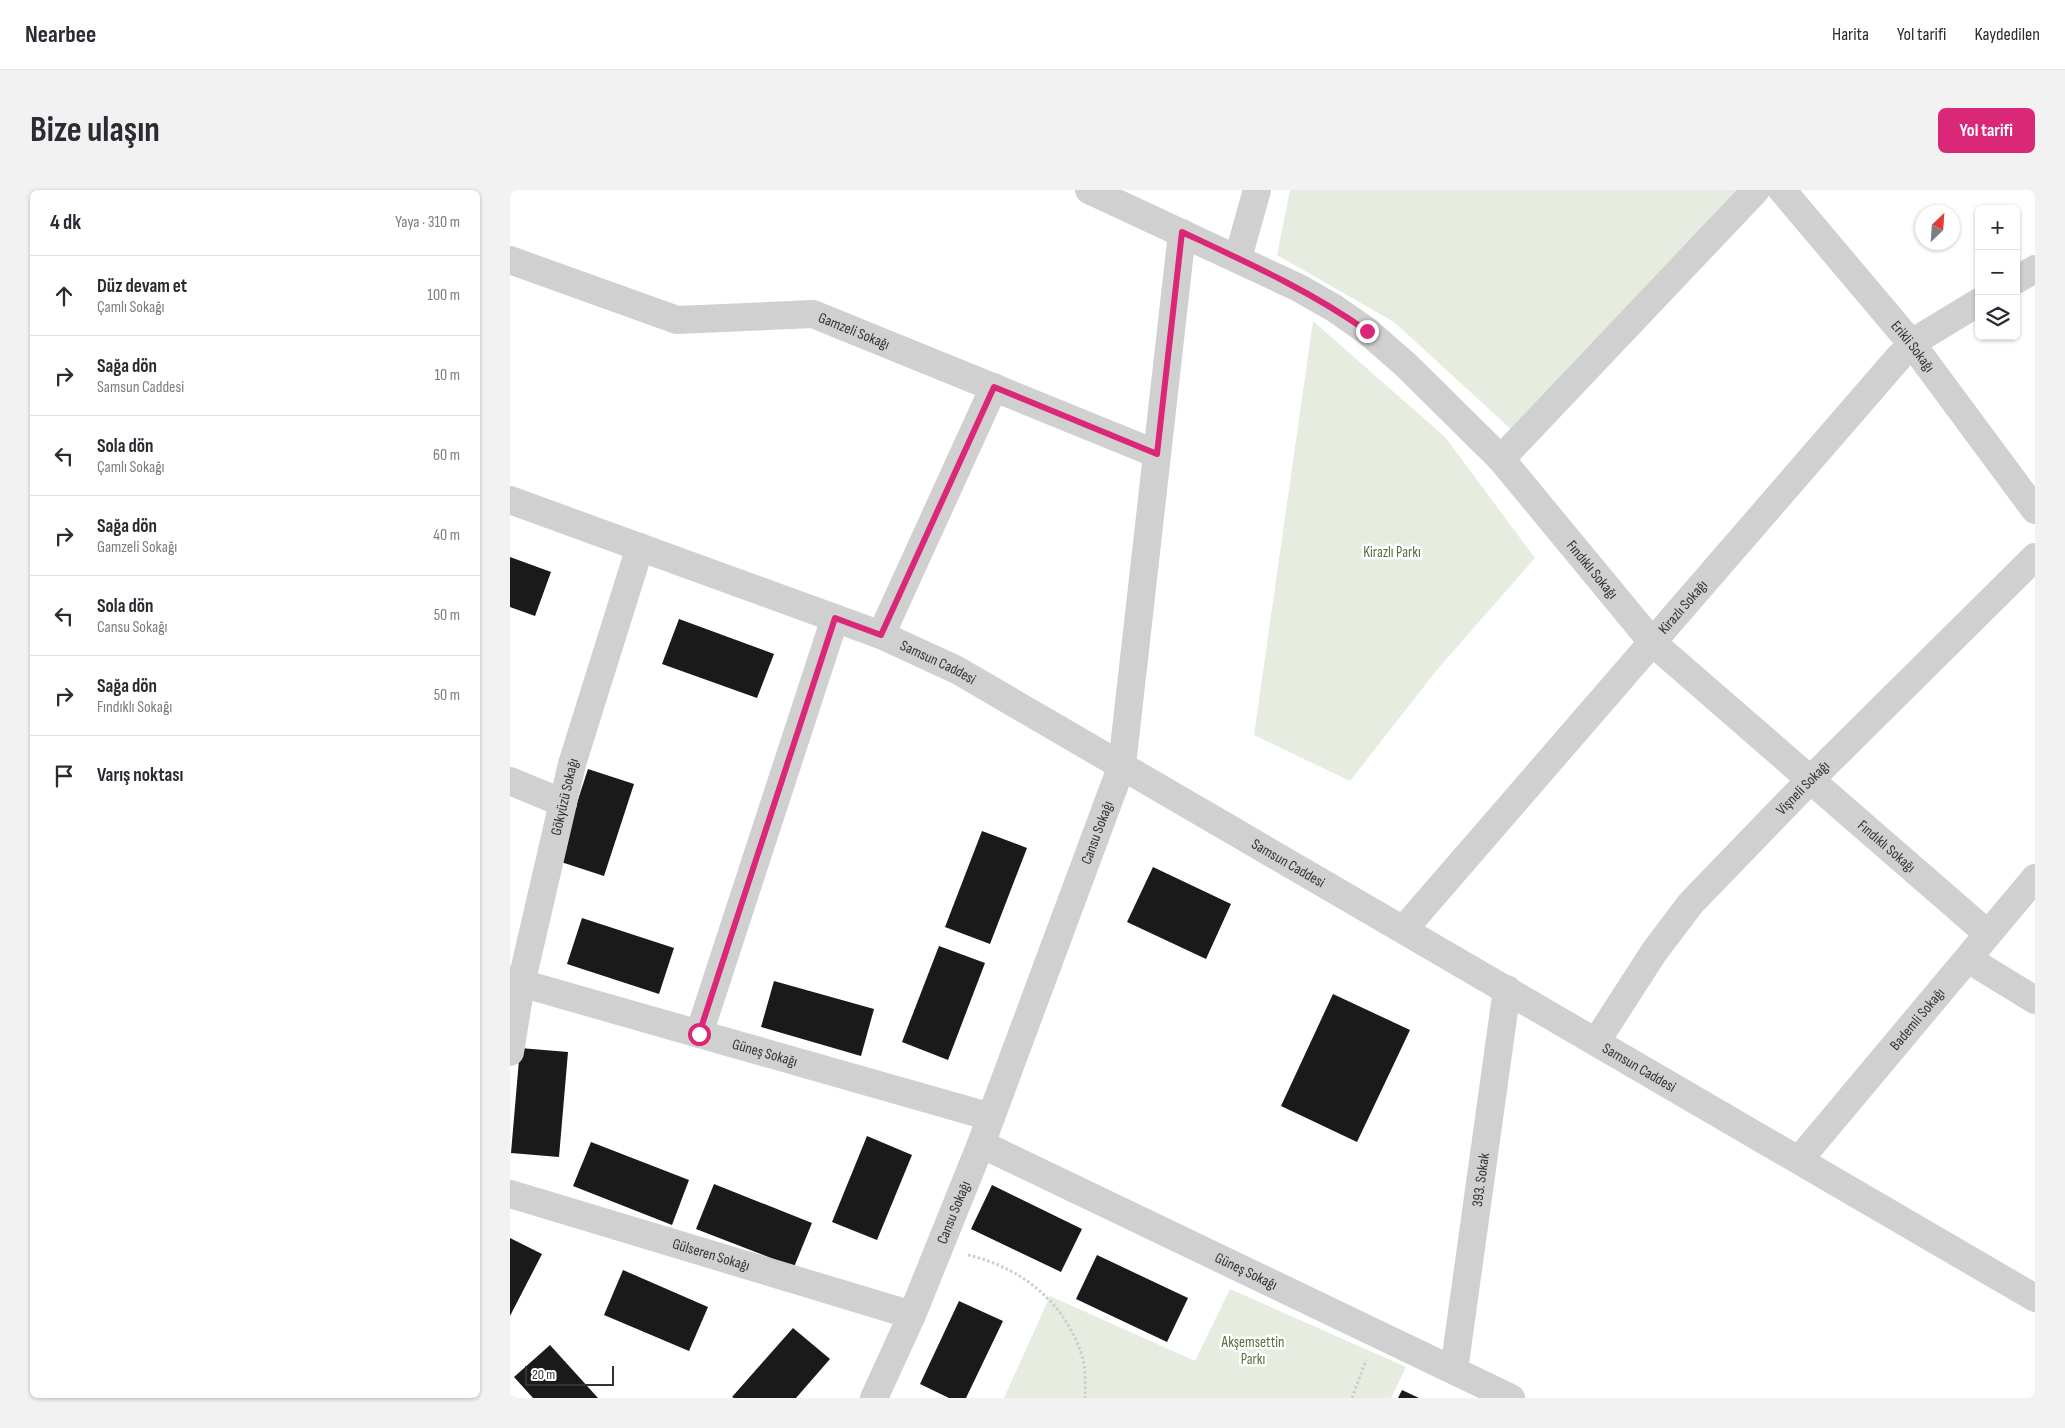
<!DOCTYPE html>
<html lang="tr">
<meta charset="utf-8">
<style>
:root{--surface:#fff;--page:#f2f2f3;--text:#2b2b33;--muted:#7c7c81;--line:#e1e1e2;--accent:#db2777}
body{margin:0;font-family:"Sofia Sans Condensed",sans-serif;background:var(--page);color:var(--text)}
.controls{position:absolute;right:15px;top:15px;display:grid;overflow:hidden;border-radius:8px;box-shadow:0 1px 4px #0004}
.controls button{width:45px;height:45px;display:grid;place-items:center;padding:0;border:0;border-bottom:1px solid var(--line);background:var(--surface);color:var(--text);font:25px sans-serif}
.compass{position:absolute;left:1405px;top:15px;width:45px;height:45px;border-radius:50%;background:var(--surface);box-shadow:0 1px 4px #0004;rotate:25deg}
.scale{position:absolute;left:15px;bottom:12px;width:89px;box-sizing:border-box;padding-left:5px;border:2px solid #333;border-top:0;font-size:14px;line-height:18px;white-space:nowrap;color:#333;-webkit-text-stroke:4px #fff;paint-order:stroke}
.stop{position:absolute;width:15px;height:15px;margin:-11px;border:4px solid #db2777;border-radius:50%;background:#fff}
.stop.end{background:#db2777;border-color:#fff;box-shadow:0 1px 5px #0008}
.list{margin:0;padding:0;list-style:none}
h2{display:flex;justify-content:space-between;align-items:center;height:65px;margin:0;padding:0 20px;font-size:21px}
h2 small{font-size:16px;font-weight:400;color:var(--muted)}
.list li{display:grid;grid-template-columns:32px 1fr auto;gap:15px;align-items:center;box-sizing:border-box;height:80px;padding:0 20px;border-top:1px solid var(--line)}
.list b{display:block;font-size:19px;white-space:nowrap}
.list p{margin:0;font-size:16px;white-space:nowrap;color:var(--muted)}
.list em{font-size:16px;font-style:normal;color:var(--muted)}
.icon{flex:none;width:28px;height:28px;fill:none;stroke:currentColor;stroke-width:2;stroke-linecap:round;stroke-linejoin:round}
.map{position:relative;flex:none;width:1525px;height:1208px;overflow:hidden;border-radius:8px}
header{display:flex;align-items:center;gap:30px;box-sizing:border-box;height:70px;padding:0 25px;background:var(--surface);border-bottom:1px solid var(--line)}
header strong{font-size:24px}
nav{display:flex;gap:28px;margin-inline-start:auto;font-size:18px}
.intro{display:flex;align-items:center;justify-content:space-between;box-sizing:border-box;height:120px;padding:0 30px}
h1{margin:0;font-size:35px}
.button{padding:12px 22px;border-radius:8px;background:var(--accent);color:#fff;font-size:18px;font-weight:700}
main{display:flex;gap:30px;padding:0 30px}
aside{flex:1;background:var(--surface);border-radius:8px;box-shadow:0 1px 4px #0004}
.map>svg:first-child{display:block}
.green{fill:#e6ecdf}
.building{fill:#1a1a1a}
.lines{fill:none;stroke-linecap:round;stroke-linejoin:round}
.path{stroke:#cdcdcd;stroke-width:3;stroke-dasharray:2.5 2.5;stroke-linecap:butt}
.minor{stroke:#d0d0d0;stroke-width:28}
.route{stroke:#db2777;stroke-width:6}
.labels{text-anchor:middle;stroke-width:5;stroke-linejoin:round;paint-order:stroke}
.street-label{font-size:15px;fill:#333;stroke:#fff}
.park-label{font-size:15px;fill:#56703f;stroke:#fff}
</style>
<header>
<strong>Nearbee</strong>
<nav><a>Harita</a><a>Yol tarifi</a><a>Kaydedilen</a></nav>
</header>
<div class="intro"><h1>Bize ulaşın</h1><a class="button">Yol tarifi</a></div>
<main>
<aside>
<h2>4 dk<small>Yaya · 310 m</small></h2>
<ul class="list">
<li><svg class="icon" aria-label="ahead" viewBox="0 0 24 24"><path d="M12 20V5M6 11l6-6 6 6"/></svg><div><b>Düz devam et</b><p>Çamlı Sokağı</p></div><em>100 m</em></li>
<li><svg class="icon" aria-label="right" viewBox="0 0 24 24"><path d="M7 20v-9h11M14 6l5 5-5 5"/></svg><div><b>Sağa dön</b><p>Samsun Caddesi</p></div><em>10 m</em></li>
<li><svg class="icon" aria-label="left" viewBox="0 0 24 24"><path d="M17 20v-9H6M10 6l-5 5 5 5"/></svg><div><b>Sola dön</b><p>Çamlı Sokağı</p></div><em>60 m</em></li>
<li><svg class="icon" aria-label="right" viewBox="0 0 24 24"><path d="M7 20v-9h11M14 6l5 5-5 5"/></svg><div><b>Sağa dön</b><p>Gamzeli Sokağı</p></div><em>40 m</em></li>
<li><svg class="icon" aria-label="left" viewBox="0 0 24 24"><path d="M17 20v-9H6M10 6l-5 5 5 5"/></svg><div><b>Sola dön</b><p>Cansu Sokağı</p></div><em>50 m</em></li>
<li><svg class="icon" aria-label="right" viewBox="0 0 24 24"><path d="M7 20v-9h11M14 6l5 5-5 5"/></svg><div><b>Sağa dön</b><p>Fındıklı Sokağı</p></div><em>50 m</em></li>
<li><svg class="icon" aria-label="arrive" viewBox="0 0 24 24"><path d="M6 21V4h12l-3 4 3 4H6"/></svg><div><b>Varış noktası</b></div></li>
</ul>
</aside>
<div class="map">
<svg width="1525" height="1208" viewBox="0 0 1525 1208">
<rect width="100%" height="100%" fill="#fff"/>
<g class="green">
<polygon points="780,0 1231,0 1004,242 884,132 767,65"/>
<polygon points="803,131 935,247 1025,368 926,481 840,591 744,545"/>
<polygon points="720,1099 896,1177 881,1208 494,1208 540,1106 685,1171"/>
</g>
<g class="building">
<polygon points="0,367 41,382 25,426 0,417"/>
<polygon points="169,429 264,464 247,508 152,474"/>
<polygon points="78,579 124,594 94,686 48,671"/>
<polygon points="472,641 517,658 480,754 435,737"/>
<polygon points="643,677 721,714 696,769 617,732"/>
<polygon points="72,728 164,758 149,804 57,774"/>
<polygon points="429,756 475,773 438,870 392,852"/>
<polygon points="264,791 364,819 351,866 251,837"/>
<polygon points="823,804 900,840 847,952 771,916"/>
<polygon points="10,858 58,862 49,967 1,963"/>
<polygon points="357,946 402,965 367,1050 322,1032"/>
<polygon points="81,952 179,990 162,1035 63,996"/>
<polygon points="204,994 302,1033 284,1077 186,1039"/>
<polygon points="482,995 572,1039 551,1082 461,1039"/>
<polygon points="0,1048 32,1064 0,1126"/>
<polygon points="587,1065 678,1108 657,1152 566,1109"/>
<polygon points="113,1080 198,1117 179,1161 94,1125"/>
<polygon points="449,1111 493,1131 456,1208 439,1208 410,1194"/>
<polygon points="283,1138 320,1169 286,1208 224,1208 222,1207"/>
<polygon points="40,1155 88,1208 23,1208 4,1187"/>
<polygon points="892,1200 909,1208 888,1208"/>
</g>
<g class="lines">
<g class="path">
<path d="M458 1065C513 1078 557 1114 573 1169 576 1181 575 1196 575 1208"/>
<polyline points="842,1208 856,1170"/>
</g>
<g class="minor">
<path id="s1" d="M579 0 789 98 824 118 857 141 897 176 991 269 1143 453 1478 744"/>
<path id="s2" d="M1272 0 1402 154 1525 320"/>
<polyline points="728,68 747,0"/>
<path id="s3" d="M0 70 167 130 303 124 647 264"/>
<polyline points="1506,90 1525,79"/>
<polyline points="991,269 1246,0"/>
<path id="s4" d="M0 310 371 445 447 480 1525 1108"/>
<polyline points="371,445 484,197"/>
<polyline points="0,591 53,613"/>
<path id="s5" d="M894 739 1390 166 1413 146 1469 112"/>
<polyline points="1458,769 1525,810"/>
<path id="s6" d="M0 790 481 927"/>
<polyline points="189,844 325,428"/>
<path id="s7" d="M1086 852 1144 762 1181 713 1300 590 1525 367"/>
<path id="s8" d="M0 862 11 794 62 574 130 357"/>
<path id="s9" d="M471 954 1001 1208"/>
<path id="s10" d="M1289 970 1525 688"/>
<path id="s11" d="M0 1004 402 1125"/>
<path id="s12" d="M944 1180 997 799"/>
<path id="s13" d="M364 1208 402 1125 471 954 612 575 672 43"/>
</g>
</g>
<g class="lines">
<path class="route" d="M189 844 325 428 371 445 484 197 647 264 672 42C736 72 799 100 857 141"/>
</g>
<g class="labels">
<g class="street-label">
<text dy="5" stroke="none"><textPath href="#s3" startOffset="358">Gamzeli Sokağı</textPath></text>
<text dy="5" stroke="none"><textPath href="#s2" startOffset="204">Erikli Sokağı</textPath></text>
<text dy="5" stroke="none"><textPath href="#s1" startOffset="641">Fındıklı Sokağı</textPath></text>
<text dy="5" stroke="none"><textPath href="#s5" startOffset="426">Kirazlı Sokağı</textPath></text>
<text dy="5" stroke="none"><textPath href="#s4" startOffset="458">Samsun Caddesi</textPath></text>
<text dy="5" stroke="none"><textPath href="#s7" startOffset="329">Vişneli Sokağı</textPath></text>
<text dy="5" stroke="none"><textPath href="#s8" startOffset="261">Gökyüzü Sokağı</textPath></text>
<text dy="5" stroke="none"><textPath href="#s13" startOffset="608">Cansu Sokağı</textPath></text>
<text dy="5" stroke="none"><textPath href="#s1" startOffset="1046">Fındıklı Sokağı</textPath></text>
<text dy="5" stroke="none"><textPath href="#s4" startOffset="862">Samsun Caddesi</textPath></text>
<text dy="5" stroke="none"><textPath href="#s10" startOffset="184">Bademli Sokağı</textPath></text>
<text dy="5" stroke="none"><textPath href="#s6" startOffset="265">Güneş Sokağı</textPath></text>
<text dy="5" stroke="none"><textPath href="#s4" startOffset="1268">Samsun Caddesi</textPath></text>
<text dy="5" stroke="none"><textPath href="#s12" startOffset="192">393. Sokak</textPath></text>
<text dy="5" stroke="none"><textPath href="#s13" startOffset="202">Cansu Sokağı</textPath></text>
<text dy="5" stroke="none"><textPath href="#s11" startOffset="210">Gülseren Sokağı</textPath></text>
<text dy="5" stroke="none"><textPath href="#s9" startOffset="294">Güneş Sokağı</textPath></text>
</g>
<g class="park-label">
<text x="882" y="367">Kirazlı Parkı</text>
<text x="743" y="1157">Akşemsettin<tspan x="743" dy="17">Parkı</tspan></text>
</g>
</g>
</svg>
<div class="controls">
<button>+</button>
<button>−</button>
<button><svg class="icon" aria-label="layers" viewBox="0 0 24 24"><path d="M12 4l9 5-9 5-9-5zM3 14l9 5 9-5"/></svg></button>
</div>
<svg class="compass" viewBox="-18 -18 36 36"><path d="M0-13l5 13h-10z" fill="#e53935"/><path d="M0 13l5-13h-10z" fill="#7c7c81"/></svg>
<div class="scale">20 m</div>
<div class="stop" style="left:189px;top:844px"></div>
<div class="stop end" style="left:857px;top:141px"></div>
</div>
</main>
